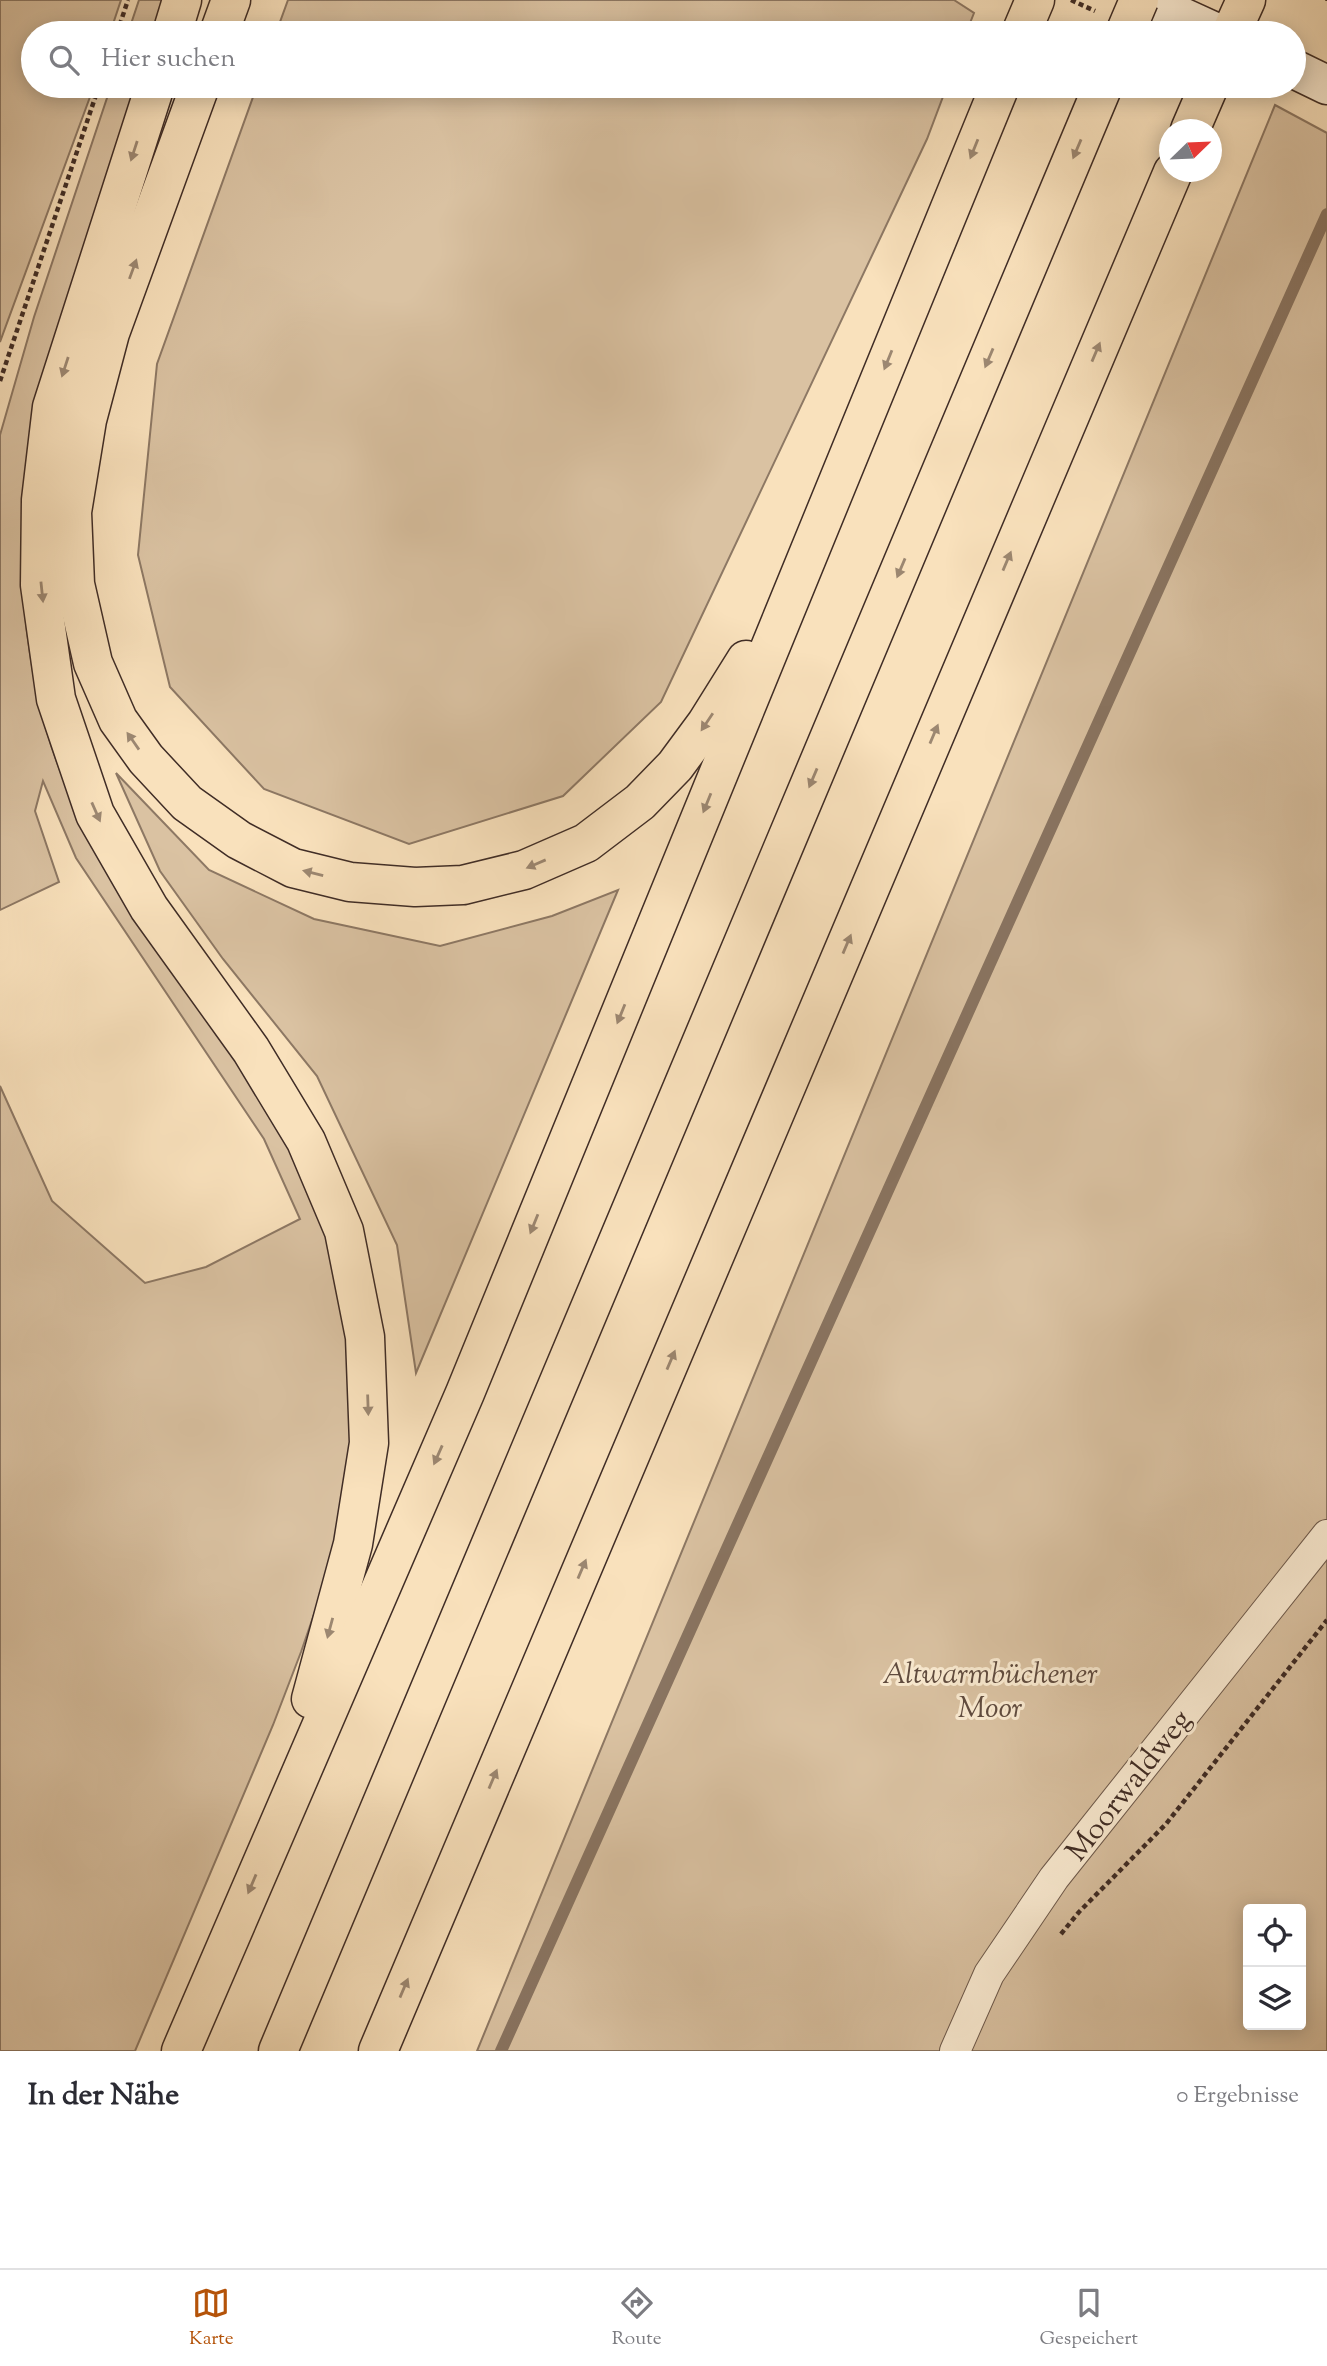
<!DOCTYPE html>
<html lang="de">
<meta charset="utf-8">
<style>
:root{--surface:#fff;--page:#f2f2f3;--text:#2b2b33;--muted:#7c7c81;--line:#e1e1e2;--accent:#b45309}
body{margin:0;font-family:"Sorts Mill Goudy",serif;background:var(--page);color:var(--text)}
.controls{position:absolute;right:21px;bottom:21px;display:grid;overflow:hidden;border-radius:7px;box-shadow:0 4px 18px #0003}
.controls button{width:63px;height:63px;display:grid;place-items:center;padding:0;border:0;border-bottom:2px solid var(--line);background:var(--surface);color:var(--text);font:35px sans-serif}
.compass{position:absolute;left:1159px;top:119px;width:63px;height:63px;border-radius:50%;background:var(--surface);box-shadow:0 4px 18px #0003;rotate:67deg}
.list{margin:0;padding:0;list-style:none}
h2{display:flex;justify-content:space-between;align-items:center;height:91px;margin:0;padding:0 28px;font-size:30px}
h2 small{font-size:23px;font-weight:400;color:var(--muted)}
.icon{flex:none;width:38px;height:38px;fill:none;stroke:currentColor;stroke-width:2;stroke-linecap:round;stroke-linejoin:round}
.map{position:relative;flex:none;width:1327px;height:2051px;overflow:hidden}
.search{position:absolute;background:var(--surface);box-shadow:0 4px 18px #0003;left:21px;right:21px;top:21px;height:77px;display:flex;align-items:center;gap:18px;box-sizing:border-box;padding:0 24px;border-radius:38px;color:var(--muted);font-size:26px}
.sheet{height:217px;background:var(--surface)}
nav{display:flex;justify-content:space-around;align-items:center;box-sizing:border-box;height:98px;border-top:2px solid var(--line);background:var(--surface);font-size:19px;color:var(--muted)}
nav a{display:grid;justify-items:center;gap:4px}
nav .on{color:var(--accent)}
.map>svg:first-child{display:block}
.green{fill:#dac2a2;stroke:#8d7864;stroke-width:2;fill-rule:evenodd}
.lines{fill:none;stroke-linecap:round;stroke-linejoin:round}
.stream{stroke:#897461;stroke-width:12}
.street-casing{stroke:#6e5a4c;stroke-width:32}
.secondary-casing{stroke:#402d26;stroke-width:41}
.highway-casing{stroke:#402d26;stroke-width:41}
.path{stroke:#402d26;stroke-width:4.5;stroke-dasharray:5 3.5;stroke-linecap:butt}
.street{stroke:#fbecd3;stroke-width:30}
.secondary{stroke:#fbecd3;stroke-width:38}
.highway{stroke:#f9e1bc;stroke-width:38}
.tram{stroke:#402d26;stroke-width:2}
.highway-bridge-casing{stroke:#402d26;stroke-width:41;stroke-linecap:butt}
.highway-bridge{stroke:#f9e1bc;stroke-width:38}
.oneway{fill:#9c8771}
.labels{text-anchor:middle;stroke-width:6;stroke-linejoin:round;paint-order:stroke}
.park-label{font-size:30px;font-style:italic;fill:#5f4b3f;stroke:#fbecd3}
.street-label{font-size:30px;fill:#402d26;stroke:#fbecd3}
</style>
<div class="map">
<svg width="1327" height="2051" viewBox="0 0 1327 2051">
<rect width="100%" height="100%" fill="#f9e1bc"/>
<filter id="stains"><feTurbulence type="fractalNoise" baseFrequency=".00286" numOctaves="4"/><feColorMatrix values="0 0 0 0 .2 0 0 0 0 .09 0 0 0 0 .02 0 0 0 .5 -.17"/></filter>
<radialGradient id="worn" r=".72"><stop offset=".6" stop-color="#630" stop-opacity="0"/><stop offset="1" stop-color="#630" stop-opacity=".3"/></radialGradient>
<g class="green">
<polygon points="0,0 121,0 110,33 33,33 33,86 94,86 0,342"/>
<polygon points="139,0 168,0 158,33 128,33"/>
<polygon points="288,0 954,0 974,13 966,33 276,33"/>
<path d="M111 86H141L24 605C30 666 40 723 64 780L292 1144 339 1262 359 1418 331 1565 301 1652 273 1725 135 2051H0V1086L52 1201 145 1283 206 1267 300 1219 264 1139 76 858 43 781 35 811 59 882 0 910V435L34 317Z"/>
<polygon points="257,86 947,86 927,139 661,702 563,796 409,844 264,789 170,687 138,555 157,364"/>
<path d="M1275 105 1327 133V2051H477ZM1248 1909H1301V2025H1248Z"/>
<polygon points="116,773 209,870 314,919 440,946 552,916 618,890 416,1373 397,1245 317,1076 223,959 160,871"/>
</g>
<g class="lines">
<polyline class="stream" points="501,2051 1327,214"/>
<g class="street-casing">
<polyline id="street" points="955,2051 989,1974 1054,1878 1327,1535"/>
</g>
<g class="secondary-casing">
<g id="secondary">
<polyline points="1145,0 1217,33"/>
<polyline points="1294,69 1327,85"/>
</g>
</g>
<g class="highway-casing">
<g id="highway">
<polyline points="172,33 182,0"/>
<polyline points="219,33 231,0"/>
<polyline points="1021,33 1035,0"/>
<polyline points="1231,33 1246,0"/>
<polyline points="155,86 52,407 41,500 40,585 56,699 95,814 149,908 251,1050 306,1141 344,1231 365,1337 369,1443 353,1544 311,1699"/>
<polyline points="200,86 110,333 87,420 72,512 75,584 93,663 118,720 146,759 187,803 239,840 293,868 350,882 415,887 463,885 524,870 586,843 640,802 675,766 706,724 746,660"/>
<polyline points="1190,130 1209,86"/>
<polyline points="181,2051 465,1393 1000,86"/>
<polyline points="278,2051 1103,86"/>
<polyline points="378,2051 1173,172"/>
</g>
</g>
<g class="path">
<polyline points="1071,0 1095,11"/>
<polyline points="117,33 128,0"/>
<polyline points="0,381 99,86"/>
<polyline points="1061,1934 1079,1912 1166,1824 1327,1620"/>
</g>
<use href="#street" class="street"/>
<use href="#secondary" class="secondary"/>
<use href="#highway" class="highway"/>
<polyline class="tram" points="1326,0 1327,0"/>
<g class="highway-bridge-casing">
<polyline id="highway-bridge" points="1125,33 1139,0"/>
</g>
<use href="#highway-bridge" class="highway-bridge"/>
</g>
<defs><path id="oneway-solid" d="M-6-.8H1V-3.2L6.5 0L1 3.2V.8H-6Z" transform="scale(1.75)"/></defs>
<g class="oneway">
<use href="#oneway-solid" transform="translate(974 149) rotate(112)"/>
<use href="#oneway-solid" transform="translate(1077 149) rotate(113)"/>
<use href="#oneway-solid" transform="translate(134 151) rotate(108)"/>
<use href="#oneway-solid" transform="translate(133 269) rotate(-70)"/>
<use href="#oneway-solid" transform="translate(1096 352) rotate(-67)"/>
<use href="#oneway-solid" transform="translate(989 358) rotate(113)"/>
<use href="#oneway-solid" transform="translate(888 360) rotate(112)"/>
<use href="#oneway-solid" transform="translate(65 367) rotate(108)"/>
<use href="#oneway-solid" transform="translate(1007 561) rotate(-67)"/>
<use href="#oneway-solid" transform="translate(901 568) rotate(113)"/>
<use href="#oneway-solid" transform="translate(42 592) rotate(84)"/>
<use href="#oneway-solid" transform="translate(707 722) rotate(124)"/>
<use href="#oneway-solid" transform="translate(934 734) rotate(-67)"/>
<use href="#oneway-solid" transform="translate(133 741) rotate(-125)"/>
<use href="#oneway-solid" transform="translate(813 778) rotate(113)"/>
<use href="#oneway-solid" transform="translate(707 803) rotate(112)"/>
<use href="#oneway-solid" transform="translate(96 812) rotate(66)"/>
<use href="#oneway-solid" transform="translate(536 864) rotate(157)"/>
<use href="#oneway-solid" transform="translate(313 873) rotate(-166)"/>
<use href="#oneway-solid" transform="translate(847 944) rotate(-67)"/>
<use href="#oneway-solid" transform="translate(621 1014) rotate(112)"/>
<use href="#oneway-solid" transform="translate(534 1224) rotate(112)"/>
<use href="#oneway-solid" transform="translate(671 1360) rotate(-67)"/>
<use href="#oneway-solid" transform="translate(368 1405) rotate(88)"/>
<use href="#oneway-solid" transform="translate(438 1455) rotate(114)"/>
<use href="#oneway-solid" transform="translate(582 1569) rotate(-67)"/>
<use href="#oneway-solid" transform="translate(330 1628) rotate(105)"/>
<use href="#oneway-solid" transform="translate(493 1779) rotate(-67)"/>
<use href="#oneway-solid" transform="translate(252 1884) rotate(113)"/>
<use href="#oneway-solid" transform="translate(404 1988) rotate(-67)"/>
</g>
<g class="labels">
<g class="park-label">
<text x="990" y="1683">Altwarmbüchener<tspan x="990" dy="34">Moor</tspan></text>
</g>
<g class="street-label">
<text transform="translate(1128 1785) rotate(-52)" y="10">Moorwaldweg</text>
</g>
</g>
<rect width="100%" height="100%" filter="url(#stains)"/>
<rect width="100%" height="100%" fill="url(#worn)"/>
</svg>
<div class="controls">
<button><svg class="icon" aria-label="locate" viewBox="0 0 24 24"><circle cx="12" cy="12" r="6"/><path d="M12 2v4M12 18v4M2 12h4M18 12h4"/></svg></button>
<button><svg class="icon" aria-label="layers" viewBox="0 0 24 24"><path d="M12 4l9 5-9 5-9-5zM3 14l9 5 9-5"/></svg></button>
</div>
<svg class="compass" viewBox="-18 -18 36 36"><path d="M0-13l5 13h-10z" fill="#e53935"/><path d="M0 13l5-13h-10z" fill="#7c7c81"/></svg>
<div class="search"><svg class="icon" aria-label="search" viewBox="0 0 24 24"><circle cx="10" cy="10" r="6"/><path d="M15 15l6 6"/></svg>Hier suchen</div>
</div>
<section class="sheet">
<h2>In der Nähe<small>0 Ergebnisse</small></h2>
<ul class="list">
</ul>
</section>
<nav>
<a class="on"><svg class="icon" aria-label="map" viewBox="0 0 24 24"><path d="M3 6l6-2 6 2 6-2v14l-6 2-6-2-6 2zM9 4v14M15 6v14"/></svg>Karte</a>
<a><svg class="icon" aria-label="directions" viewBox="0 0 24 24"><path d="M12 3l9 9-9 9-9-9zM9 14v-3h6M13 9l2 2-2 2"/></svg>Route</a>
<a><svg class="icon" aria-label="saved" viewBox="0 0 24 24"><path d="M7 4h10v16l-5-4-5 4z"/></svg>Gespeichert</a>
</nav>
